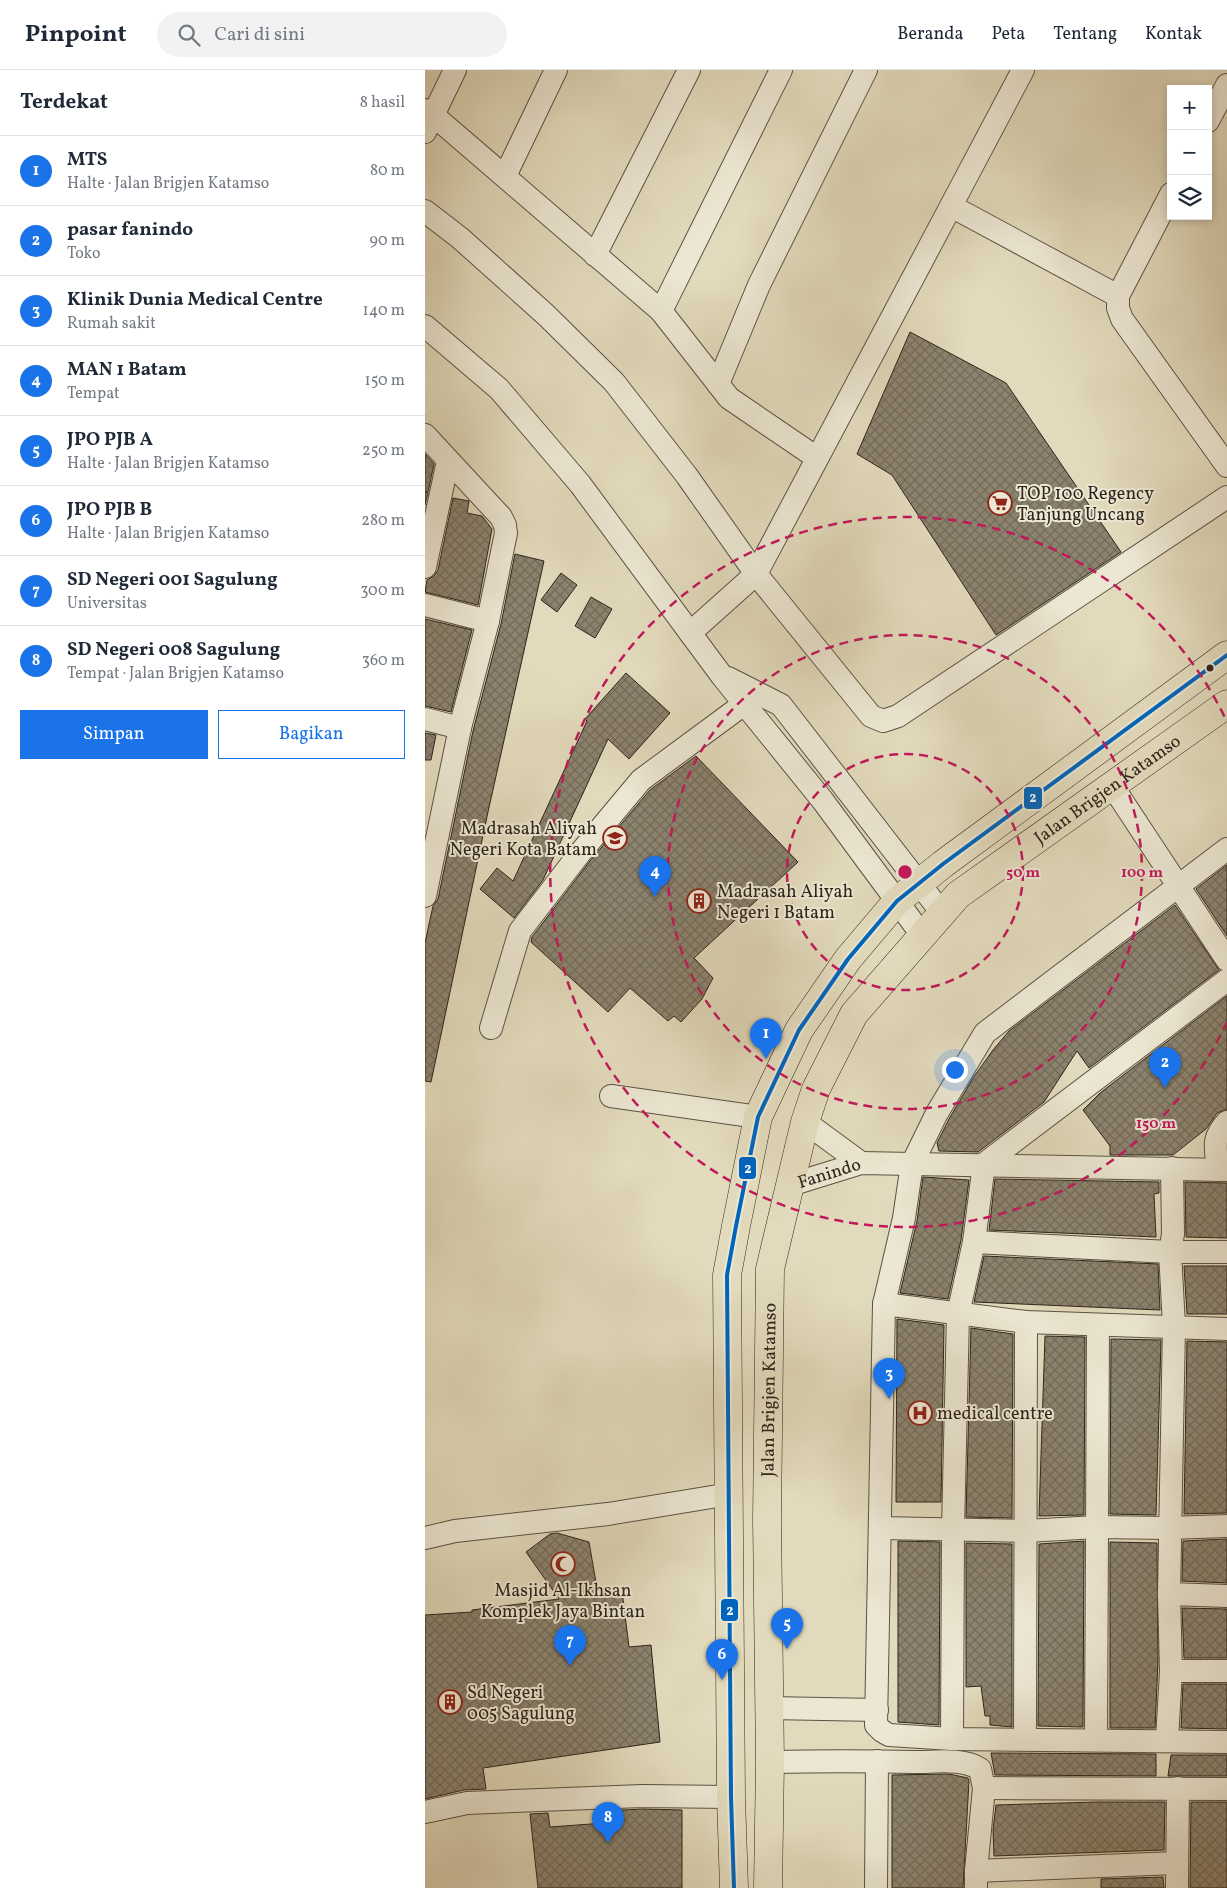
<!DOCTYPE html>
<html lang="id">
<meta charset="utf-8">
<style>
:root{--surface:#fff;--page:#f2f2f3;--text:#1f2937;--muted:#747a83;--line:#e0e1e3;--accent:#1a73e8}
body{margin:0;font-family:Vollkorn,serif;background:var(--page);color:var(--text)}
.controls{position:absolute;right:15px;top:15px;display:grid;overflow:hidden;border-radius:0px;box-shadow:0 2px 8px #0003}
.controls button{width:45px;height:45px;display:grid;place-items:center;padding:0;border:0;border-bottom:1px solid var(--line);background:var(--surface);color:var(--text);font:25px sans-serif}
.you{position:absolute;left:529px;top:999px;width:18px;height:18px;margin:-12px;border:4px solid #fff;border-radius:50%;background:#1a73e8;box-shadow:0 0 0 8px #1a73e833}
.badge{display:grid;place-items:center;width:32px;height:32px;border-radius:50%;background:var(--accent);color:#fff;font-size:16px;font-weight:700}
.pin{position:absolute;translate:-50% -41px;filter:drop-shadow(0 1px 2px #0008)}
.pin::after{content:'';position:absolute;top:26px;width:18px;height:15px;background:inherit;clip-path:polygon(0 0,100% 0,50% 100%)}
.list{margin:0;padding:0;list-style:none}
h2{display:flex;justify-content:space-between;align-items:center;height:65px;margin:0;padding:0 20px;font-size:21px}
h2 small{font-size:16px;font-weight:400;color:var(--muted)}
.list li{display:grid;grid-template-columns:32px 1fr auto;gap:15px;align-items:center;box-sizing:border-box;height:70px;padding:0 20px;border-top:1px solid var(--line)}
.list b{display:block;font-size:19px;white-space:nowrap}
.list p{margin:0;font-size:16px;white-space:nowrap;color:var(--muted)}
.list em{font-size:16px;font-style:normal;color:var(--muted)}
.actions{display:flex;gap:10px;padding:15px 20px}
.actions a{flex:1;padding:11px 0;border:1px solid var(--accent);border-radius:0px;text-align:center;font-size:18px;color:var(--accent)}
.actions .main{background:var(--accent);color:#fff}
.icon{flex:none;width:28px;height:28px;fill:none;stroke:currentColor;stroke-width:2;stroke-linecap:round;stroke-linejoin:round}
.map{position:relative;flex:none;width:802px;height:1818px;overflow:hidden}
header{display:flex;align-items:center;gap:30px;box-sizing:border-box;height:70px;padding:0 25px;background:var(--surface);border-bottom:1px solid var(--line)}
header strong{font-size:24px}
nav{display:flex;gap:28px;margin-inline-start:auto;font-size:18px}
.search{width:350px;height:45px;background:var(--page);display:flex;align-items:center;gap:12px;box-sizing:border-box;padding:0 18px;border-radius:28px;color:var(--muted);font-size:19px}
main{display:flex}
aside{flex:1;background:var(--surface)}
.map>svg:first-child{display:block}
.building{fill:url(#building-cross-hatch);stroke:#2e241c}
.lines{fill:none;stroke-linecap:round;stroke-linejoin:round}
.minor-casing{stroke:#5b5244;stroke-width:24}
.highway-casing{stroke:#2e241c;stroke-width:29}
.minor{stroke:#ece7d3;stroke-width:22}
.highway{stroke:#e2dabc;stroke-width:28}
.bus-1-casing{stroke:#ece7d3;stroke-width:8}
.bus-1{stroke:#0065bd;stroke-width:4}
.ring{fill:none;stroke:#c2185b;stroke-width:2.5;stroke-dasharray:9 6}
.bus-dot{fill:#2e241c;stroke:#ece7d3;stroke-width:2}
.labels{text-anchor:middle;stroke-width:4;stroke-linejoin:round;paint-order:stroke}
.poi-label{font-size:18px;fill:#2e241c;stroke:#ece7d3;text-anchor:start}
.street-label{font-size:18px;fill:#2e241c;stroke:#ece7d3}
.centre{fill:#c2185b;stroke:#ece7d3;stroke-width:2.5}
.ring-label{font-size:15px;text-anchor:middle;font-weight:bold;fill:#c2185b;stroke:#ece7d3;stroke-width:4;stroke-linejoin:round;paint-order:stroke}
.line-badge{stroke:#ece7d3;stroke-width:2}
.badge-label{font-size:14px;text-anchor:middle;font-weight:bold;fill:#fff}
</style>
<header>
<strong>Pinpoint</strong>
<div class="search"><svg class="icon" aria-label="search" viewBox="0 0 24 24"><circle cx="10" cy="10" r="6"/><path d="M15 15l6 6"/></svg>Cari di sini</div>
<nav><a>Beranda</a><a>Peta</a><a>Tentang</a><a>Kontak</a></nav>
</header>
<main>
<aside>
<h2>Terdekat<small>8 hasil</small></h2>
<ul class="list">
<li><span class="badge">1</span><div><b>MTS</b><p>Halte · Jalan Brigjen Katamso</p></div><em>80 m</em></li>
<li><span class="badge">2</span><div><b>pasar fanindo</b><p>Toko</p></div><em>90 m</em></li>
<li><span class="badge">3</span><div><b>Klinik Dunia Medical Centre</b><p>Rumah sakit</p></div><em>140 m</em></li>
<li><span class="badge">4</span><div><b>MAN 1 Batam</b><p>Tempat</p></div><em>150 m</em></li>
<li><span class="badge">5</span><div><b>JPO PJB A</b><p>Halte · Jalan Brigjen Katamso</p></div><em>250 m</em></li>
<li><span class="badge">6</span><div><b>JPO PJB B</b><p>Halte · Jalan Brigjen Katamso</p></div><em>280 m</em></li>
<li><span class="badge">7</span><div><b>SD Negeri 001 Sagulung</b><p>Universitas</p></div><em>300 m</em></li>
<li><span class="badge">8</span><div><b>SD Negeri 008 Sagulung</b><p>Tempat · Jalan Brigjen Katamso</p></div><em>360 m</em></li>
</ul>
<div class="actions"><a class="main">Simpan</a><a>Bagikan</a></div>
</aside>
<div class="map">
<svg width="802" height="1818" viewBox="0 0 802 1818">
<defs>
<pattern id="building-cross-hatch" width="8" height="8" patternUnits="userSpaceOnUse" patternTransform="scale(1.25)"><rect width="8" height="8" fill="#8c836f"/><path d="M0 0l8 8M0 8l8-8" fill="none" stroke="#736b5a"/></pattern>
</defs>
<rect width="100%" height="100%" fill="#e2dabc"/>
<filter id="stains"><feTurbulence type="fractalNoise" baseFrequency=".004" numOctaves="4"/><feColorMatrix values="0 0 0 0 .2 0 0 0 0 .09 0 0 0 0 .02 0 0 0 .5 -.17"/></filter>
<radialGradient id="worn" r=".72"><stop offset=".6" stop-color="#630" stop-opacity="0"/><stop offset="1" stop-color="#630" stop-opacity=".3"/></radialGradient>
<g class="building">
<polygon points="485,262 581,313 696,482 571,565 467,405 432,384"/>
<polygon points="0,384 9,394 3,422 0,422 3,423 0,435"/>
<polygon points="28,428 44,431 42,443 57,446 67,459 53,535 0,522 2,510 9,506 13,500"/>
<polygon points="90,484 119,491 63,742 6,1012 0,1011 0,873 8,836 13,829 48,661 76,554"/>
<polygon points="136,503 152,515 132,542 116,530"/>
<polygon points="166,527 187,539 170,568 150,556"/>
<polygon points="0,549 47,560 26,642 0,636"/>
<polygon points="201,603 245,643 204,689 183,669 118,810 89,848 55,819 72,798 88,811 162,651 160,649"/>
<polygon points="0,663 11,665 6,690 0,690"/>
<polygon points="271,686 373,792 269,888 288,908 277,929 256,952 249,946 243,951 205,918 183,942 106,872 107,867 165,791 225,720"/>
<polygon points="802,795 802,866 771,819"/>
<polygon points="750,835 794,900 664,998 652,981 619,1032 553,1082 514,1081 512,1073 524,1049 548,1008 568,980 584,961"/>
<polygon points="802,926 802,1039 792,1043 781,1059 748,1085 685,1085 685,1076 658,1040 675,1023"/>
<polygon points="498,1107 544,1110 536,1170 523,1229 475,1223 492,1151"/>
<polygon points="570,1109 734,1112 734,1123 729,1124 731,1167 564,1160"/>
<polygon points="760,1112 802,1113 802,1168 761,1167"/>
<polygon points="559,1186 733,1194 735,1240 549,1232"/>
<polygon points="759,1196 802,1196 802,1244 762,1244"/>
<polygon points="472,1249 519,1255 516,1432 471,1432"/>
<polygon points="546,1258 588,1264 587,1448 541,1447"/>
<polygon points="620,1266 660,1267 659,1445 614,1446"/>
<polygon points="686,1269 736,1270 731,1445 685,1444"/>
<polygon points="762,1271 802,1272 802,1443 759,1444"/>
<polygon points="132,1463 164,1472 173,1524 197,1521 204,1577 226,1575 235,1672 58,1698 61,1719 39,1720 0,1729 0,1545 47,1542 47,1540 134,1529 101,1482 125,1464"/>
<polygon points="802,1469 802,1513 757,1511 758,1471"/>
<polygon points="473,1471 515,1472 514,1655 473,1652"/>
<polygon points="659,1471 658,1657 613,1656 614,1474"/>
<polygon points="685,1472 732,1473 733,1591 730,1658 685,1658"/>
<polygon points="541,1473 587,1474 587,1657 565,1655 565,1646 560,1646 556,1616 541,1617"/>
<polygon points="757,1538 802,1539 802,1588 759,1588"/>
<polygon points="758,1614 802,1614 802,1659 756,1658"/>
<polygon points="566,1683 731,1684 731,1706 570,1705"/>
<polygon points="746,1685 802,1685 802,1706 743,1706"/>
<polygon points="524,1704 543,1708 544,1711 538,1818 467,1818 467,1705"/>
<polygon points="672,1732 740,1732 739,1780 569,1786 568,1760 571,1735"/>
<polygon points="766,1732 802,1732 802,1818 765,1818"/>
<polygon points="217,1739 257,1740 257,1818 113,1818 105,1744 123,1743 125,1757 179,1753 181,1741"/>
<polygon points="738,1807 739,1818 676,1818 676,1809"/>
</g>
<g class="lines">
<g class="minor-casing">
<g id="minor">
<polyline points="0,40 8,45 236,241 304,328 392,388"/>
<polyline points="783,51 802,15"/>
<polyline points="0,62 30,0"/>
<polyline points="80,106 131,0"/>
<polyline points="746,124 693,226 693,238 697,249 802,396"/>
<polyline points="526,136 598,0"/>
<polyline points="0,141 35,168 121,245 189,312 262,406 331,504 446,646 458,651 473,646 802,427"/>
<polyline points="170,185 264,0"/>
<polyline points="236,241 356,0"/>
<polyline points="0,256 74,319 155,414 297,606 398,731 497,865"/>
<polyline points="293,314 334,215 441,0"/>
<polyline points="0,365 76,447 80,455 81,463 63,551 35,658 0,826"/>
<polyline points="0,497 23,391"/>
<polyline points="0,535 63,551"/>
<polyline points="265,563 331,504 526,136 693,226"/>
<polyline points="303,608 356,635 517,843"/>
<polyline points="0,649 35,658"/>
<polyline points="688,717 802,890"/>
<polyline points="802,779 560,963 512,1043 487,1094 479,1148 459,1234 451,1655 457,1661 464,1665 527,1669 802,1672"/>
<polyline points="66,958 95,861 155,783 216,710 319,634"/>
<polyline points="186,1026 333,1047"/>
<polyline points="380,1052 436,1093"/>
<path d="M793 1100C791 1078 786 1069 802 1052"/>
<path id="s1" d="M365 1115 436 1093 802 1100"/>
<polyline points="549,1172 745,1182 802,1182"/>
<polyline points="459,1234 601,1252 802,1259"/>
<polyline points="455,1458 601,1461 672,1457 744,1458 802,1456"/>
<polyline points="0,1468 30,1461 183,1444 305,1424"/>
<polyline points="744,1524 802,1526"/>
<polyline points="746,1601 802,1601"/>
<polyline points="344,1638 452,1640"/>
<polyline points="527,1669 528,1460 533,1244 549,1172 559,1094 802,910"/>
<polyline points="600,1669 601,1252"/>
<polyline points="671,1670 673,1255"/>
<polyline points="742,1670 746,1601 744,1524 749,1256 745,1182 748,1164 747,1098"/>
<path d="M345 1692C394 1691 442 1691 491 1692 511 1692 538 1688 555 1699L559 1718 551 1801V1818"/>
<polyline points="559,1718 802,1719"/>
<polyline points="0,1742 42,1733 217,1726 306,1727"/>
<polyline points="551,1801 751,1793"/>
<polyline points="451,1818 452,1691"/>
<polyline points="752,1818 753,1718"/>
</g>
</g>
<g class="highway-casing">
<g id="highway">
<polyline points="309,1818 306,1727 302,1205 311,1156 333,1047 374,960 423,889 472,831 518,794 802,585"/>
<path id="s2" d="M343 1818 345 1692 342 1449 345 1199 380 1052 391 1019 429 944 533 825 802 634"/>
</g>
</g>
<use href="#minor" class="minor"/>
<use href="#highway" class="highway"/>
<g class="bus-1-casing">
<polyline id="bus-1" points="309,1818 306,1727 302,1205 311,1156 333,1047 374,960 423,889 472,831 518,794 802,585"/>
</g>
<use href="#bus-1" class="bus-1"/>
</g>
<g class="ring">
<circle cx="480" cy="802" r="118"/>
<circle cx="480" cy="802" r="237"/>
<path d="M802 952A355 355 0 1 1 802 652"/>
</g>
<defs>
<g id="supermarket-ring" transform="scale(1.25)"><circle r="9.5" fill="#ece7d3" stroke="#8f2418" stroke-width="1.5"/><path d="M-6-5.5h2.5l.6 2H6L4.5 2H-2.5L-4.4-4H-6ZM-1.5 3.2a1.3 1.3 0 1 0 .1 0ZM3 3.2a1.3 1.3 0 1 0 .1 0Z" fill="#8f2418"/></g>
<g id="school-ring" transform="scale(1.25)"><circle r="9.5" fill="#ece7d3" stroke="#8f2418" stroke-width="1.5"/><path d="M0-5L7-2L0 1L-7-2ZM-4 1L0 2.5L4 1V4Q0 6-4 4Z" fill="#8f2418"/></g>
<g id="building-ring" transform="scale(1.25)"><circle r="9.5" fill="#ece7d3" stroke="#8f2418" stroke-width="1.5"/><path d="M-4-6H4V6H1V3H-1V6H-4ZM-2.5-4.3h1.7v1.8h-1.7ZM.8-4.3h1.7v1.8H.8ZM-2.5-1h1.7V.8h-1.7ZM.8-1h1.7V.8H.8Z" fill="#8f2418"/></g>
<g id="hospital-ring" transform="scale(1.25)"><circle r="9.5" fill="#ece7d3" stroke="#8f2418" stroke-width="1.5"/><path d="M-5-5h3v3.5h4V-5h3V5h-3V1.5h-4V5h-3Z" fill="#8f2418"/></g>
<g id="mosque-ring" transform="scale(1.25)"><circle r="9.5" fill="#ece7d3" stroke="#8f2418" stroke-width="1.5"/><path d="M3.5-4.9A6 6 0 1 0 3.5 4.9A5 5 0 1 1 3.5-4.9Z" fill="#8f2418"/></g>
</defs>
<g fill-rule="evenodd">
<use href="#supermarket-ring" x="575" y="433"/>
<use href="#school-ring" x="190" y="768"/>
<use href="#building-ring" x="274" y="831"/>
<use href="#hospital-ring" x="495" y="1343"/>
<use href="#mosque-ring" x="138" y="1494"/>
<use href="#building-ring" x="25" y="1632"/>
</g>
<circle class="bus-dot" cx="785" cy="598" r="4.5"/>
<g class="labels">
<g class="poi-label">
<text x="592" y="429">TOP 100 Regency<tspan x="592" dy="21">Tanjung Uncang</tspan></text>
<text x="172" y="764" text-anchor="end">Madrasah Aliyah<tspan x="172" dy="21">Negeri Kota Batam</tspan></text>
<text x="292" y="827">Madrasah Aliyah<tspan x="292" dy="21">Negeri 1 Batam</tspan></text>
<text x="512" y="1349">medical centre</text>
<text x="138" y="1526" text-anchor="middle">Masjid Al-Ikhsan<tspan x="138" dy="21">Komplek Jaya Bintan</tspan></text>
<text x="42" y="1628">Sd Negeri<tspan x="42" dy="21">005 Sagulung</tspan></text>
</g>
<g class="street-label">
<text dy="6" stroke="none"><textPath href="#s2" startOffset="1230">Jalan Brigjen Katamso</textPath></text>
<text dy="6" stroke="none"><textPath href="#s1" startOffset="41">Fanindo</textPath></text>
<text dy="6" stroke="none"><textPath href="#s2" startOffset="498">Jalan Brigjen Katamso</textPath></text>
</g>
</g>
<circle cx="480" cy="802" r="8" class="centre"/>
<g class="ring-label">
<text x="598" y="807">50 m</text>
<text x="717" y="807">100 m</text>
<text x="731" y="1058">150 m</text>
</g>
<g class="line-badge">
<rect x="598" y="716" width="20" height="24" rx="5" fill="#0065bd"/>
<rect x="313" y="1086" width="19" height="24" rx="5" fill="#0065bd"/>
<rect x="295" y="1528" width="19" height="24" rx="5" fill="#0065bd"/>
</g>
<g class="badge-label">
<text x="608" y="732">2</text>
<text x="323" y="1103">2</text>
<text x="305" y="1545">2</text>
</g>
<rect width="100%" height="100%" filter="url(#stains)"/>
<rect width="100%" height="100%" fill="url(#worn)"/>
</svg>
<div class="controls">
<button>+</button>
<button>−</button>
<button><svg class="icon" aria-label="layers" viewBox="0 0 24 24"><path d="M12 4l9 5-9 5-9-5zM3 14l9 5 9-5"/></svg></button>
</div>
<div class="you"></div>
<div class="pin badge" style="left:341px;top:989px">1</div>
<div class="pin badge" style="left:740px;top:1018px">2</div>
<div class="pin badge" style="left:464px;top:1329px">3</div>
<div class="pin badge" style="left:230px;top:827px">4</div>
<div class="pin badge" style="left:362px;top:1579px">5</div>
<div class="pin badge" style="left:297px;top:1610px">6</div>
<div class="pin badge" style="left:145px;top:1596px">7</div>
<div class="pin badge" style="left:183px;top:1773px">8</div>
</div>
</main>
